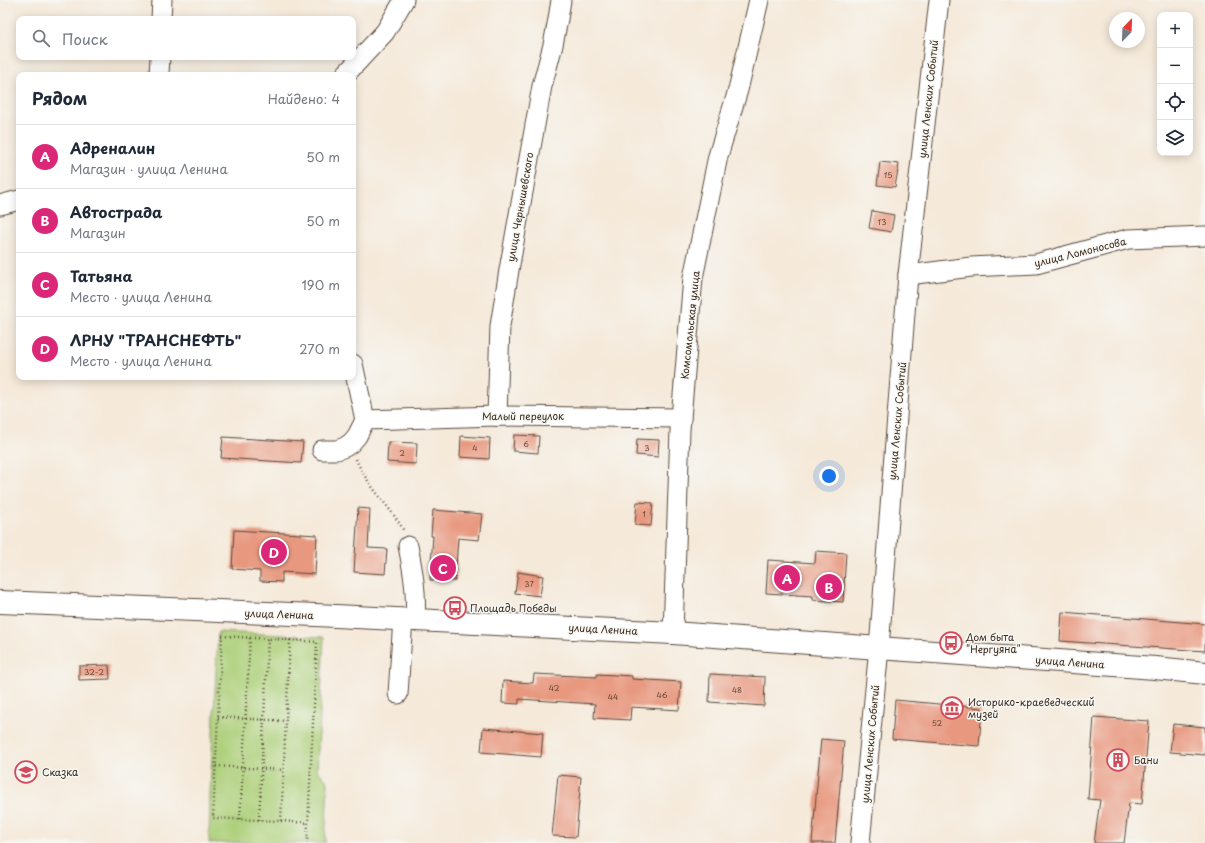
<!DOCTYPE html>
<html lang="ru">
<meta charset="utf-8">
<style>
:root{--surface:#fff;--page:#f2f2f3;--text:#1f2937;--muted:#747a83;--line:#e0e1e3;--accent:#db2777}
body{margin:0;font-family:"Playpen Sans",sans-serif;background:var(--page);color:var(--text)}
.controls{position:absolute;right:12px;top:12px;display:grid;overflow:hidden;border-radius:8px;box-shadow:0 2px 10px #0003}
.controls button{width:36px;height:36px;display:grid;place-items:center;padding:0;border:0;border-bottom:1px solid var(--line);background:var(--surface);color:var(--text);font:20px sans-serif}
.compass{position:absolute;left:1109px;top:12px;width:36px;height:36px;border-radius:50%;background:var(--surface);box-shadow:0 2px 10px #0003;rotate:23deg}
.you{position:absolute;left:829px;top:476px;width:14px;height:14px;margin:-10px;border:3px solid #fff;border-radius:50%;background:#1a73e8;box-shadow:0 0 0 6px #1a73e833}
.badge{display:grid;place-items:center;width:26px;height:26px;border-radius:50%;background:var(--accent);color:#fff;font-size:13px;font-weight:700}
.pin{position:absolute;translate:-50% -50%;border:2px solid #fff;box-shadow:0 1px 4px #0006}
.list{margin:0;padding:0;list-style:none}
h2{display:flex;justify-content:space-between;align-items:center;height:52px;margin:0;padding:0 16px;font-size:17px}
h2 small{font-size:13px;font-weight:400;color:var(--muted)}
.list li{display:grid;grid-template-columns:26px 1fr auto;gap:12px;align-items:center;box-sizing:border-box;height:64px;padding:0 16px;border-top:1px solid var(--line)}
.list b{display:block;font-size:15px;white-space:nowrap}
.list p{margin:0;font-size:13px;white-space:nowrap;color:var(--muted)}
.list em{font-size:13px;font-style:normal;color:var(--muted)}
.icon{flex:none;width:22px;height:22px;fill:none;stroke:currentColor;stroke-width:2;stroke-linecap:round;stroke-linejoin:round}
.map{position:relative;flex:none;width:1205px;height:843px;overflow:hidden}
.search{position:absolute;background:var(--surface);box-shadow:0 2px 10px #0003;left:16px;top:16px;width:340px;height:44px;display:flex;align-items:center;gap:10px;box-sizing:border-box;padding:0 14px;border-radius:8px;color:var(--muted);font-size:15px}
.panel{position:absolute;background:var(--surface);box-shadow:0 2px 10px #0003;left:16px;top:72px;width:340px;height:308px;border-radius:8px}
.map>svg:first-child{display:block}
.green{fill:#accf78;stroke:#747c4b}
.building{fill:#e8987f}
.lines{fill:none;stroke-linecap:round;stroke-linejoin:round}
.minor-casing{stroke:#57473a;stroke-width:21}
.major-casing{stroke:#57473a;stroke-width:24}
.path{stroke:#57473a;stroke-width:2.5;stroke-dasharray:1 3;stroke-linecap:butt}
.minor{stroke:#fff;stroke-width:19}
.major{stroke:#fff;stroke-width:22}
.labels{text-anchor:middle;stroke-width:3;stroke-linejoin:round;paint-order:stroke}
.number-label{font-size:8px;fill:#664636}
.street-label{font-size:10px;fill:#3b2a1e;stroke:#f6f6f2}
.poi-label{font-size:10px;fill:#3b2a1e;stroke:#f6f6f2;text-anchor:start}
</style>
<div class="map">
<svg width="1205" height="843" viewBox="0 0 1205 843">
<rect width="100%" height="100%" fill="#f6f6f2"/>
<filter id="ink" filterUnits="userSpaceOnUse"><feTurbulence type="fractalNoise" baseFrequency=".025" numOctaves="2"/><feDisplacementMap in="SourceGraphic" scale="8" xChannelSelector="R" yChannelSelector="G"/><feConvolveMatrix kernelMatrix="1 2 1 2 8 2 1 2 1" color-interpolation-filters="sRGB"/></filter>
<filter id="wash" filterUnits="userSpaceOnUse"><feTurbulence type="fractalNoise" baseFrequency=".012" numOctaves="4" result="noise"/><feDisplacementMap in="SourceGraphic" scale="16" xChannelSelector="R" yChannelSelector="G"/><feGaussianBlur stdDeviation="0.9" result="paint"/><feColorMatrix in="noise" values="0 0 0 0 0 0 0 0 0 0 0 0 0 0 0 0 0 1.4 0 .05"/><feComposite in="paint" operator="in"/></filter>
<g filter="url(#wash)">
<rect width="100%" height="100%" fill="#f5e9d9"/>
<polygon class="green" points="218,632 324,637 317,770 328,782 325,843 247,843 237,842 234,843 209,843 210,793"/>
<g id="blocks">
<g class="building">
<polygon points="880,162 899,164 895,187 877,185"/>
<polygon points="872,211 894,215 891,232 869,228"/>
<polygon points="514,435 539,436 538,453 513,451"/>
<polygon points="461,436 490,438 489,459 460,457"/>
<polygon points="223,437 303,442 301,463 221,458"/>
<polygon points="637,439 659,440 658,457 636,455"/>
<polygon points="388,442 417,443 416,464 387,462"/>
<polygon points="637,502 653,503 651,526 635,525"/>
<polygon points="358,508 370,509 368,548 387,549 385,574 354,572"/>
<polygon points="433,510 482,514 479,540 458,538 455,581 430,580 433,536 431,536"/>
<polygon points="234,530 317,535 315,574 282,572 282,582 260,581 260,571 232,569"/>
<polygon points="816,551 846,553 843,602 813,600 813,596 766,593 768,560 815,563"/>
<polygon points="518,572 543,576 540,596 515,593"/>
<polygon points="1062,612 1205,624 1205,651 1060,641"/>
<polygon points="109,665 110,679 79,680 79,666"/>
<polygon points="534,674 597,677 597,674 632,676 632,679 681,682 679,710 631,707 630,720 594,718 595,704 519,699 519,704 502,703 503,681 533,683"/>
<polygon points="710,674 765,677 764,706 709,702"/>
<polygon points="895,700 982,708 979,746 892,739"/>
<polygon points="1094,717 1149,721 1142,804 1129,803 1124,843 1094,843 1100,800 1088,799"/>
<polygon points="1173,724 1205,727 1205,755 1170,752"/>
<polygon points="483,728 543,733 541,757 481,752"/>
<polygon points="821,739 844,741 835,843 812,843"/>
<polygon points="558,775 581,777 576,837 552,836"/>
</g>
</g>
</g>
<g filter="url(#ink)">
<use href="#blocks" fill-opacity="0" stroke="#57473a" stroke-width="1"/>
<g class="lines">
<g class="minor-casing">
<g id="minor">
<polyline points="161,19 162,0"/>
<polyline points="159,75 160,57"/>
<polyline points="345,75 385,32 404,0"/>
<polyline points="0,205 19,200"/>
<polyline points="908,275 971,267 1036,264 1128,239 1205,236"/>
<polyline points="497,416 500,326 509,270 542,86 553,45 558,19 561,0"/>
<polyline points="365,420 497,416 681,418"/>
<polyline points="322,450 337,450 345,447 351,443 357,436 365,420 353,364"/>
<path d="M408 546C413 571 417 594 415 620"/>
<polyline points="673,633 680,430 693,278 718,156 738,90 759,0"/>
<polyline points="398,694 403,619"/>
<polyline points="860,843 879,648 908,275 939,0"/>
</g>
</g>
<g class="major-casing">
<polyline id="major" points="0,602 316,615 673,633 1155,668 1205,673"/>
</g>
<g class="path">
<path d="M356 459C367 486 390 506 404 531"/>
<polygon points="222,636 290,640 281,821 213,818"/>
<polyline points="290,640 317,642 307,843"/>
<polyline points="218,717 286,721"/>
<polyline points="216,766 283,770"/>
<polyline points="240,819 250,637"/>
<polyline points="259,820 268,638"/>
<polyline points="281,821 308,823"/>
</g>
<use href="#minor" class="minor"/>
<use href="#major" class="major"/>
</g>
</g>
<defs>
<g id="bus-ring" transform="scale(1.15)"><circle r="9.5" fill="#f6f6f2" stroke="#d1495b" stroke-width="1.5"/><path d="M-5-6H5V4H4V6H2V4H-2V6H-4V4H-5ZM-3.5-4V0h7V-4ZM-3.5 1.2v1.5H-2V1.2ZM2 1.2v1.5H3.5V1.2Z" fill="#d1495b"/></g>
<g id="museum-ring" transform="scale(1.15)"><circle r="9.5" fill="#f6f6f2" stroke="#d1495b" stroke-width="1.5"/><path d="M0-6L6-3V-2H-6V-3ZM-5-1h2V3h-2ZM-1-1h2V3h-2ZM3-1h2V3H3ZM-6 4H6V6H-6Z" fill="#d1495b"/></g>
<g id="building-ring" transform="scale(1.15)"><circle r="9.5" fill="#f6f6f2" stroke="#d1495b" stroke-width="1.5"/><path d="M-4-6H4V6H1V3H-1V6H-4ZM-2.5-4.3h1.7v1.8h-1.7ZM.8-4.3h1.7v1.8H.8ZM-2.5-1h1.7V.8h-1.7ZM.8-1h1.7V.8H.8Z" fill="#d1495b"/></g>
<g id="school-ring" transform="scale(1.15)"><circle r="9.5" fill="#f6f6f2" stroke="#d1495b" stroke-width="1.5"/><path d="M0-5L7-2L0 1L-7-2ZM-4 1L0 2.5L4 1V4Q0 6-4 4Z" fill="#d1495b"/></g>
</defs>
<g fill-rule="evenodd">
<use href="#bus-ring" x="455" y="608"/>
<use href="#bus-ring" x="951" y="643"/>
<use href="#museum-ring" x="952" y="708"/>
<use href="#building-ring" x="1118" y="760"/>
<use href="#school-ring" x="26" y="772"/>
</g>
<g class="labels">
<g class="number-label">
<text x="888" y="178">15</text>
<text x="882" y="225">13</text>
<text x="526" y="447">6</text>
<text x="475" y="451">4</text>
<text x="647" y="451">3</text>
<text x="402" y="456">2</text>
<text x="644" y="517">1</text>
<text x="529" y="587">37</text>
<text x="94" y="675">32-2</text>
<text x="554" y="691">42</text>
<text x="737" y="693">48</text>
<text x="662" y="698">46</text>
<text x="613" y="700">44</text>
<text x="937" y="726">52</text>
</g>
<g class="street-label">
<text transform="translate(928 99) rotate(-84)" y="4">улица Ленских Событий</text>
<text transform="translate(520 207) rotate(-80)" y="4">улица Чернышевского</text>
<text transform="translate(1080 252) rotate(-14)" y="4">улица Ломоносова</text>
<text transform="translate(690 325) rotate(-84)" y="4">Комсомольская улица</text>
<text x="523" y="420">Малый переулок</text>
<text transform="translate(897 421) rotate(-85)" y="4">улица Ленских Событий</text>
<text transform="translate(279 614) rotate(2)" y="4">улица Ленина</text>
<text transform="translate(603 629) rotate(3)" y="4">улица Ленина</text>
<text transform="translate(1070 662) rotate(4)" y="4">улица Ленина</text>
<text transform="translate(870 744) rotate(-85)" y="4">улица Ленских Событий</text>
</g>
<g class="poi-label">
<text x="470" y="612">Площадь Победы</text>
<text x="966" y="641">Дом быта<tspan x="966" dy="12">"Нергуяна"</tspan></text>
<text x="968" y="706">Историко-краеведческий<tspan x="968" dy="12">музей</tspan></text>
<text x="1134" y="764">Бани</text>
<text x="42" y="776">Сказка</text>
</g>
</g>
</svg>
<div class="controls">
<button>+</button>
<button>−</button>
<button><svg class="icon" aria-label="locate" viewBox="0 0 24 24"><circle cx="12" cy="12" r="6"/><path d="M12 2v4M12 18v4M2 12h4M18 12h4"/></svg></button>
<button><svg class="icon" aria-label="layers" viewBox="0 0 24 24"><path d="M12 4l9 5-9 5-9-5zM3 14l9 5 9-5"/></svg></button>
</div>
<svg class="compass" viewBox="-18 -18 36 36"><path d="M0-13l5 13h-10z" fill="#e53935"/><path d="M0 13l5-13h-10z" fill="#747a83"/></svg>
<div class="you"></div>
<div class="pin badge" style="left:787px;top:578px">A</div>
<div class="pin badge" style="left:829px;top:587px">B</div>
<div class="pin badge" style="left:443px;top:568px">C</div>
<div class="pin badge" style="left:274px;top:552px">D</div>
<div class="search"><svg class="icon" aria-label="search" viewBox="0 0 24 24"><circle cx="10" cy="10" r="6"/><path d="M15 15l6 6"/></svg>Поиск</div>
<section class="panel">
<h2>Рядом<small>Найдено: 4</small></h2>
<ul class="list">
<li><span class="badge">A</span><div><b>Адреналин</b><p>Магазин · улица Ленина</p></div><em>50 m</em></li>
<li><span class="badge">B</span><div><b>Автострада</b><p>Магазин</p></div><em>50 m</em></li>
<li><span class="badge">C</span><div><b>Татьяна</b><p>Место · улица Ленина</p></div><em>190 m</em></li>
<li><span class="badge">D</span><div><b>ЛРНУ &quot;ТРАНСНЕФТЬ&quot;</b><p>Место · улица Ленина</p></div><em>270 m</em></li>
</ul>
</section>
</div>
